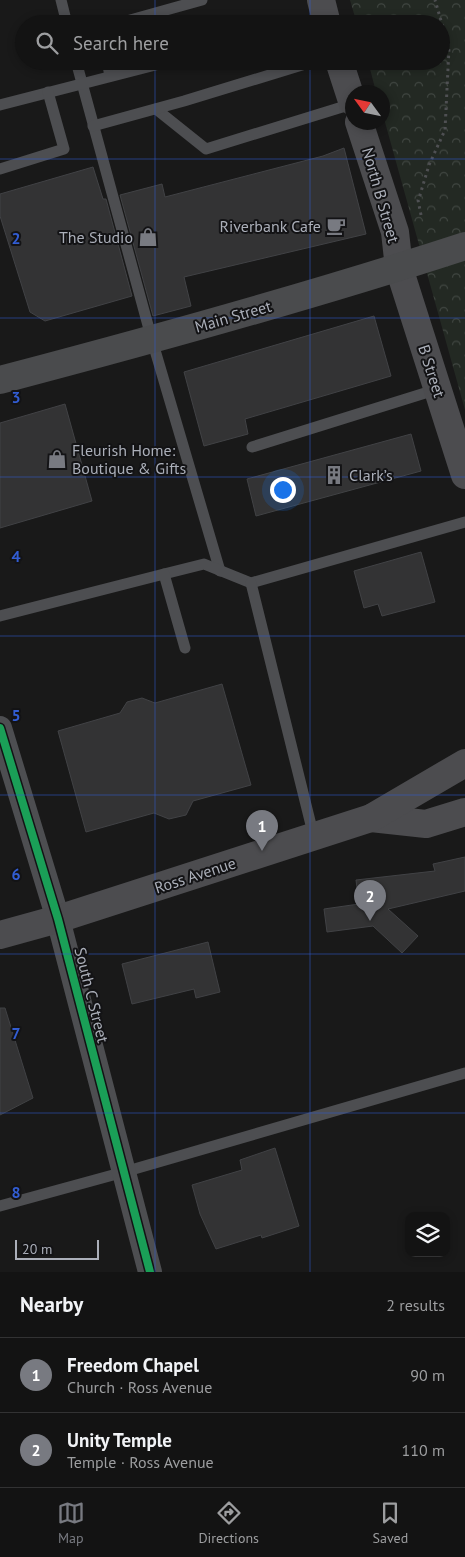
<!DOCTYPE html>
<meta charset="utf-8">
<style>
:root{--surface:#131313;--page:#202021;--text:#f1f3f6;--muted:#9d9ea0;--line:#323233;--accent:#787a81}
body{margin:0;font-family:"PT Sans",sans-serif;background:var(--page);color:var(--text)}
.controls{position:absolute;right:15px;bottom:15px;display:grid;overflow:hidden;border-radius:10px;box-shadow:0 2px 8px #0003}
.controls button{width:45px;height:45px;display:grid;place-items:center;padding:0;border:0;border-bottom:1px solid var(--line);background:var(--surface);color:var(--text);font:25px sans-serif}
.compass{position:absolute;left:345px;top:85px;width:45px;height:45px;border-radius:50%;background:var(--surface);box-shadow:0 2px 8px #0003;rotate:303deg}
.scale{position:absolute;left:15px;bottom:12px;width:84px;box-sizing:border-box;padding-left:5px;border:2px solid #abafb9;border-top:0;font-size:14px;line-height:18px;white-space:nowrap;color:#abafb9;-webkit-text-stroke:4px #131315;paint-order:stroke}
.you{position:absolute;left:282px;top:489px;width:18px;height:18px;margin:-12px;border:4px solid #fff;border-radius:50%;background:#1a73e8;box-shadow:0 0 0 8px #1a73e833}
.badge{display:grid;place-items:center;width:32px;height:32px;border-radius:50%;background:var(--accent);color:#fff;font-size:16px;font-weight:700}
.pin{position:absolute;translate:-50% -41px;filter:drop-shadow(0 1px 2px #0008)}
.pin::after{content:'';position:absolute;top:26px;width:18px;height:15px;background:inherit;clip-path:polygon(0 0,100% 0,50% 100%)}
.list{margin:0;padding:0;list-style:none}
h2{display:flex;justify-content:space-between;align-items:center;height:65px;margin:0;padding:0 20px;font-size:21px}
h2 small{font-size:16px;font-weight:400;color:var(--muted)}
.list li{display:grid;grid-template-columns:32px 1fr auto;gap:15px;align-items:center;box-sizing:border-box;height:75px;padding:0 20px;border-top:1px solid var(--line)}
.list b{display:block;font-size:19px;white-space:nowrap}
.list p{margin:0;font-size:16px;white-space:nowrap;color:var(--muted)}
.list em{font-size:16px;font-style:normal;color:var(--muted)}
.icon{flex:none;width:28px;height:28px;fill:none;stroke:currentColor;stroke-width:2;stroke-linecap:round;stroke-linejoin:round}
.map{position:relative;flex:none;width:465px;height:1272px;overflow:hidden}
.search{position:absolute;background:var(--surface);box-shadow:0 2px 8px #0003;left:15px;right:15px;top:15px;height:55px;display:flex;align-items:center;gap:12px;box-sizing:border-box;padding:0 18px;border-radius:28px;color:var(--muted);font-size:19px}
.sheet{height:215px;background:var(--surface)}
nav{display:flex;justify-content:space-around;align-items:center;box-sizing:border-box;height:70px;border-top:1px solid var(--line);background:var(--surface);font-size:14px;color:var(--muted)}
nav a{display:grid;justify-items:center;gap:2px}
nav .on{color:var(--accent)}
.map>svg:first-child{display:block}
.park{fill:url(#park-crowns)}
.building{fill:#333334;stroke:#414245}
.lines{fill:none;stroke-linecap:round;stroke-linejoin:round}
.path{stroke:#4f5053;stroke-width:3;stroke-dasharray:2.5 4;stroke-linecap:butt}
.lane{stroke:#4d4e51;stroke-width:11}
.street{stroke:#4d4e51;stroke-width:24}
.secondary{stroke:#4c4c4f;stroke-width:28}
.primary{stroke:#4a4b4d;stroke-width:28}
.cycleway-casing{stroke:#131315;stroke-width:11}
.cycleway{stroke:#1a9f57;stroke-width:8}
.grid{fill:none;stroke:#325dd3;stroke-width:1;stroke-opacity:0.55}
.labels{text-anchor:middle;stroke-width:4;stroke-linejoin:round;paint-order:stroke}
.street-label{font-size:16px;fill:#abafb9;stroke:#131315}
.poi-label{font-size:16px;fill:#abafb9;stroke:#131315;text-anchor:end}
.grid-label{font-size:16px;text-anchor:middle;font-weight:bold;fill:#325dd3;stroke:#131315;stroke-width:4;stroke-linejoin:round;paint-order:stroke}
</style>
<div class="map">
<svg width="465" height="1272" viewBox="0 0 465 1272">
<defs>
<pattern id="park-crowns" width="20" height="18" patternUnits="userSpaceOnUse" patternTransform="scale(1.25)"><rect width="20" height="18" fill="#232923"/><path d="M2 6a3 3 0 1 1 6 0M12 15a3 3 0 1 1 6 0" fill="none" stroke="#404641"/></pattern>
</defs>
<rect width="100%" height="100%" fill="#191919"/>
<polygon class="park" points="350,0 465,0 465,410 383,115 382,92 376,92 368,61 441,61 441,24 357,24"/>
<g class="building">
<polygon points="344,148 366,234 184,277 191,306 153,316 120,195 162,184 165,197 323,156"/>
<polygon points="93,167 103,199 106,199 132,296 45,321 30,312 0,216 0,194"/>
<polygon points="374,316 391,376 245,419 248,434 204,446 184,372"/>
<polygon points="65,404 92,501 0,528 0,423"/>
<polygon points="411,434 421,471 256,516 247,479"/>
<polygon points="421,552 435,602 382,616 378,604 364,608 354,571"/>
<polygon points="222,684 251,785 193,801 186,815 169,819 154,813 86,832 58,731 120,713 127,702 142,698 155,703"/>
<polygon points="465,857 465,891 388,909 418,936 402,953 373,926 327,932 324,909 359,904 356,880 435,871 433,864"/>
<polygon points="208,942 220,992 196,998 194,989 132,1004 122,964"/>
<polygon points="0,1008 5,1008 33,1098 0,1115"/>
<polygon points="275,1148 299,1226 262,1238 261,1235 216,1249 200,1214 192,1185 242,1170 240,1160"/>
</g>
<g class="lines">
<polyline class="path" points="421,215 418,200 420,195 429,165 445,130 449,48 435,0"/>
<g class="lane">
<polyline points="61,0 67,24"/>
<polyline points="116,24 202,0"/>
<polyline points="76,61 152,340 220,571"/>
<polyline points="107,61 110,76"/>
<polyline points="0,105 171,61"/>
<polyline points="156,109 206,149 352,104"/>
<polyline points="93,126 184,101 315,61"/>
<polyline points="0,169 64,149 48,92"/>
<polyline points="252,447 438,389"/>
<polyline points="164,574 204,564 251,583 465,522"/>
<polyline points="251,583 314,837"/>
<polyline points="0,616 164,574 185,648"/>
<polyline points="0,1206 124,1172 465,1073"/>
</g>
<polyline class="street" points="0,728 58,919 150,1272"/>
<g class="secondary">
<polyline points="321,0 327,24"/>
<polyline points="339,61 352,101"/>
<polyline points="359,122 395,232 399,268 465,475"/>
<polyline points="371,818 426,824 465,812"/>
<polyline points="0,935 58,919 371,818 465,763"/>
</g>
<path class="primary" d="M0 380C156 339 312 296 465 246"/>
<g class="cycleway-casing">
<polyline id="cycleway" points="0,728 58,919 150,1272"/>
</g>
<use href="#cycleway" class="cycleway"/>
</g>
<path class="grid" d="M155 0V24M310 0V24M155 61V1272M310 61V1272M0 159H465M0 318H465M0 477H465M0 636H465M0 795H465M0 954H465M0 1113H465"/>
<defs>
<g id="cafe-bare" transform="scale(1.5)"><path d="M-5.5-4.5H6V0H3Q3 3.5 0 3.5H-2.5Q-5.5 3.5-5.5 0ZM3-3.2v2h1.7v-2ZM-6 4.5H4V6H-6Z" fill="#787a81" stroke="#131315" stroke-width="2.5" paint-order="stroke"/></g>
<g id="shop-bare" transform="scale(1.5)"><path d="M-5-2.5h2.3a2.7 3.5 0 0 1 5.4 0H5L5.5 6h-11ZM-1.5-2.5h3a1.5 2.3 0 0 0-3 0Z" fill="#787a81" stroke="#131315" stroke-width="2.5" paint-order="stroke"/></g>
<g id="building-bare" transform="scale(1.5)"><path d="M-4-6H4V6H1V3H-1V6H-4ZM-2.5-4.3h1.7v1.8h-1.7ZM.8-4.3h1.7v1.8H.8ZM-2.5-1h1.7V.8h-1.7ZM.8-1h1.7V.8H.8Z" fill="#787a81" stroke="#131315" stroke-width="2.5" paint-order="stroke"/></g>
</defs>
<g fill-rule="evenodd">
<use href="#cafe-bare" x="336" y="226"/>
<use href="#shop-bare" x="148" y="237"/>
<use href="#shop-bare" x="57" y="459"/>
<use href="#building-bare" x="334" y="475"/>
</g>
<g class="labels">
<g class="street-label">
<text transform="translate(381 195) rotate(74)" y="6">North B Street</text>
<text transform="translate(233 316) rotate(-16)" y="6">Main Street</text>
<text transform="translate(432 371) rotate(72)" y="6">B Street</text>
<text transform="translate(195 875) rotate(-18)" y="6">Ross Avenue</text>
<text transform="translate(92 995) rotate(76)" y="6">South C Street</text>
</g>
<g class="poi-label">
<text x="321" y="232">Riverbank Cafe</text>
<text x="133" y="243">The Studio</text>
<text x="72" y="456" text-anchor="start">Fleurish Home:<tspan x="72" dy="18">Boutique &amp; Gifts</tspan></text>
<text x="349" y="481" text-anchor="start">Clark’s</text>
</g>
</g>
<g class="grid-label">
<text x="16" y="244">2</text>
<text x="16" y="403">3</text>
<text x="16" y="562">4</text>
<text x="16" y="721">5</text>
<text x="16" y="880">6</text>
<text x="16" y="1039">7</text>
<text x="16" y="1198">8</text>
</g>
</svg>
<div class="controls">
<button><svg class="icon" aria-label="layers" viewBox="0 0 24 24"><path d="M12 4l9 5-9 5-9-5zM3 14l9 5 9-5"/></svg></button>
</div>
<svg class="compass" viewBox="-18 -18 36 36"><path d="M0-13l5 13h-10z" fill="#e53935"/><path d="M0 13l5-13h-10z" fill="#9d9ea0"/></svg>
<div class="scale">20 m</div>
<div class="you"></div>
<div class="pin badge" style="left:262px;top:851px">1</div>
<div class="pin badge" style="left:370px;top:921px">2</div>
<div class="search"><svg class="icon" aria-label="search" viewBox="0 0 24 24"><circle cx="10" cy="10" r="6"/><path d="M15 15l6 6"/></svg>Search here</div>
</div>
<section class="sheet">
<h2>Nearby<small>2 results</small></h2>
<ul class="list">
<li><span class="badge">1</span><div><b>Freedom Chapel</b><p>Church · Ross Avenue</p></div><em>90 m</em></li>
<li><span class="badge">2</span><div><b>Unity Temple</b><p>Temple · Ross Avenue</p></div><em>110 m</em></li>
</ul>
</section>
<nav>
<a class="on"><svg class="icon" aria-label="map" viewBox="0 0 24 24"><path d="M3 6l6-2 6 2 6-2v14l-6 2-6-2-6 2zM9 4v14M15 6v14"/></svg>Map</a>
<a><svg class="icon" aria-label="directions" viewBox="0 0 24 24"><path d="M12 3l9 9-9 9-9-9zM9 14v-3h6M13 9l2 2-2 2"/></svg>Directions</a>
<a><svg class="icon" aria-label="saved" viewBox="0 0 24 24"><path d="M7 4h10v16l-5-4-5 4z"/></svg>Saved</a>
</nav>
